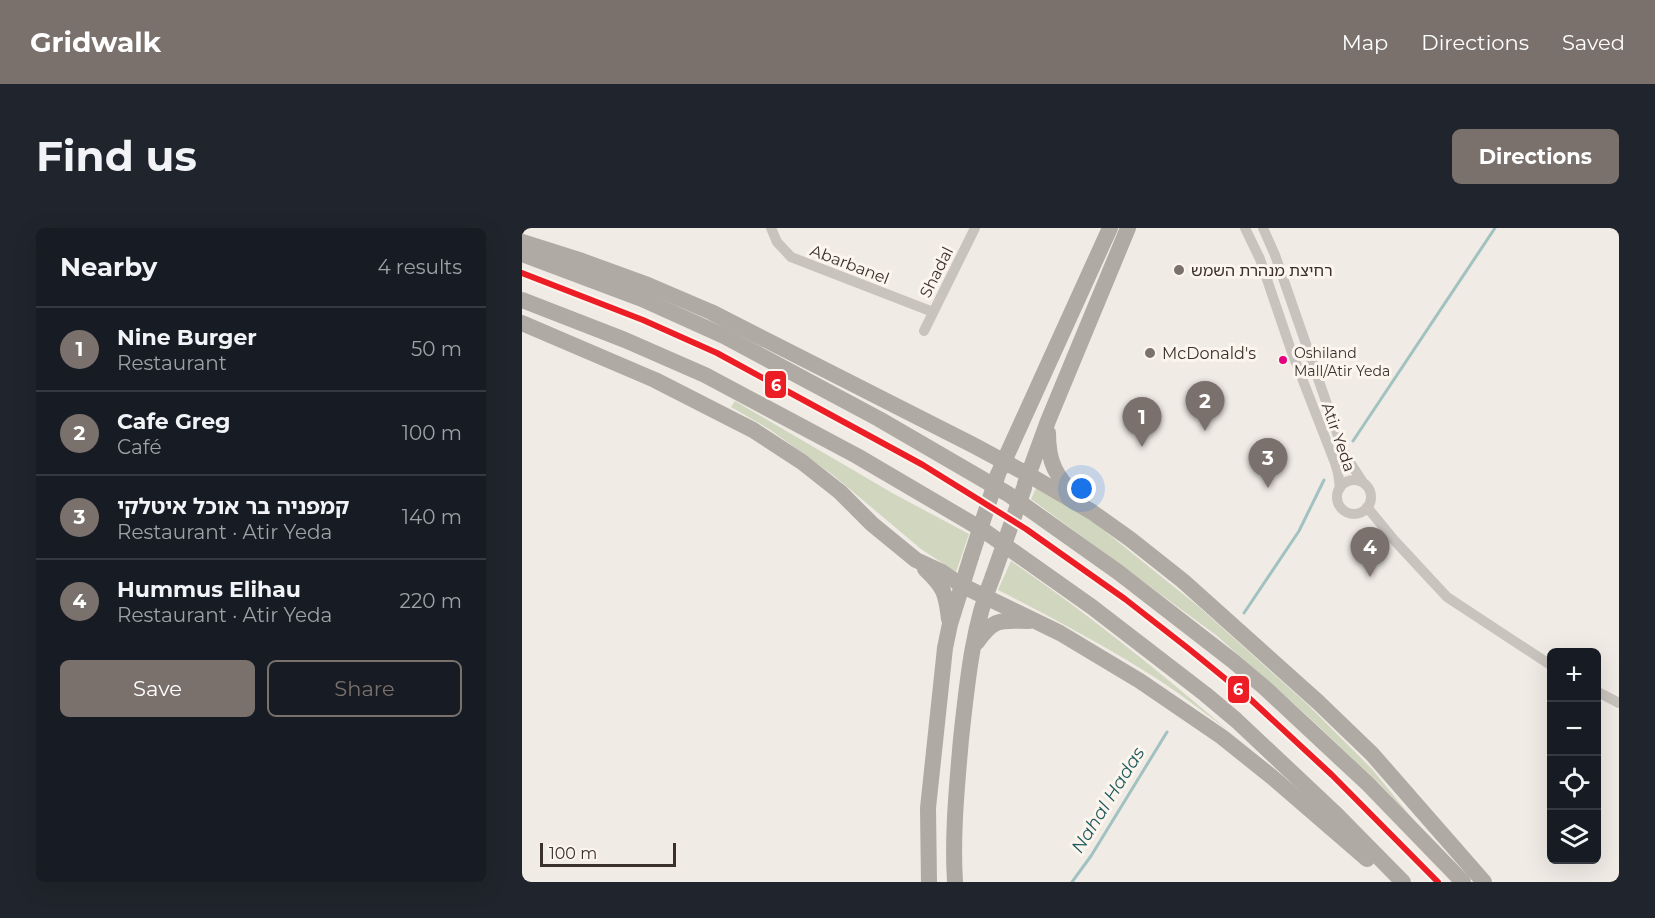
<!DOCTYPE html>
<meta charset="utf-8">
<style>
:root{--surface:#171b24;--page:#20242c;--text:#f1f3f6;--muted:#9ea1a6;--line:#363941;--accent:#7a716c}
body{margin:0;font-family:Montserrat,"Noto Sans Hebrew",sans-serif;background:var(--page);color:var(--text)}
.controls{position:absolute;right:18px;bottom:18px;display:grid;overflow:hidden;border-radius:9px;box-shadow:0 6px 24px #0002}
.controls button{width:54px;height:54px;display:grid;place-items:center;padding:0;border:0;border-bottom:2px solid var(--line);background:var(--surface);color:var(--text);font:30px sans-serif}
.scale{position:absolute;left:18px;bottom:15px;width:136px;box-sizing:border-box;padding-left:6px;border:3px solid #3b302b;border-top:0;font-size:16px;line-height:21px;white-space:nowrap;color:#3b302b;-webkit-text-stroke:4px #fbf5ee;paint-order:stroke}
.you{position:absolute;left:560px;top:261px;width:21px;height:21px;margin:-15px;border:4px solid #fff;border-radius:50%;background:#1a73e8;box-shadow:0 0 0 9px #1a73e833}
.badge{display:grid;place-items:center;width:39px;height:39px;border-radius:50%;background:var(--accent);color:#fff;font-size:20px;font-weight:700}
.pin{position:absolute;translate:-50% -50px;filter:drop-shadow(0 2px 3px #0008)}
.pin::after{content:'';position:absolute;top:32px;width:21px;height:18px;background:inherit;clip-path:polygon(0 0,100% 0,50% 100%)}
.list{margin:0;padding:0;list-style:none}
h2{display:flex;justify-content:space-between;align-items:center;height:78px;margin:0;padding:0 24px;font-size:26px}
h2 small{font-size:20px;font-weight:400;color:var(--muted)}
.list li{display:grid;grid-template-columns:39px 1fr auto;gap:18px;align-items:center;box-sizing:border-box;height:84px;padding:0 24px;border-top:2px solid var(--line)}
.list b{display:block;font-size:22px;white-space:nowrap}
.list p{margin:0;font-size:20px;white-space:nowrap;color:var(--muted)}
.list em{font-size:20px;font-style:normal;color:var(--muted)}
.actions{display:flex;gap:12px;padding:18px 24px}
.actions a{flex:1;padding:14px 0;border:2px solid var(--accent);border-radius:9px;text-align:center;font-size:21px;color:var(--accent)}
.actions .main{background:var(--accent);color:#fff}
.icon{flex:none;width:33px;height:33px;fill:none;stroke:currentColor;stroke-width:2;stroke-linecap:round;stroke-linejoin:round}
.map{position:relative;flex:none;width:1097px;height:654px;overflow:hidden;border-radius:9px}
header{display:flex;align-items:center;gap:36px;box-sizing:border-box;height:84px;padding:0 30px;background:var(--accent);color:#fff}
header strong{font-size:28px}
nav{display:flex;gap:33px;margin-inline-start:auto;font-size:21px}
.intro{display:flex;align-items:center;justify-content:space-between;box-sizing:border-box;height:144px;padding:0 36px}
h1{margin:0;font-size:42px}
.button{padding:15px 27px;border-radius:9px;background:var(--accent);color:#fff;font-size:21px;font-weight:700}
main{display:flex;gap:36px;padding:0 36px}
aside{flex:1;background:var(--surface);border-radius:9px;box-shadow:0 6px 24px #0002}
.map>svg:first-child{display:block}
.green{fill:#d1d6bf}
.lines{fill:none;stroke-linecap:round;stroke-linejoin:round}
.stream{stroke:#a1c2c1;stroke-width:3}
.minor{stroke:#c9c3be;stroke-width:10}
.highway{stroke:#afaaa4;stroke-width:16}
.highway-bridge{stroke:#afaaa4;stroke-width:16}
.rail-1-casing{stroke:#fbf5ee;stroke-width:10}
.rail-1{stroke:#ed1d26;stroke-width:6}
.poi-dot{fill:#7a716c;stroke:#fbf5ee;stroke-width:2}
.bus-dot{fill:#e5007d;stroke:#fbf5ee;stroke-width:2}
.labels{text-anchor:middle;stroke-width:6;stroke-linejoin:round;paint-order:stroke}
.bus-label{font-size:14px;fill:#3b302b;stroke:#fbf5ee;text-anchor:start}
.street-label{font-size:16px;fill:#3b302b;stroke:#fbf5ee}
.poi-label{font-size:16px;fill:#3b302b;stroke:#fbf5ee;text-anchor:start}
.water-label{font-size:18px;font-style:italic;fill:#1f5a5e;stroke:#fbf5ee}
.line-badge{stroke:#fbf5ee;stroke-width:2}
.badge-label{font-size:16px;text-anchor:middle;font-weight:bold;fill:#fff}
</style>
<header>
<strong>Gridwalk</strong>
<nav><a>Map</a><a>Directions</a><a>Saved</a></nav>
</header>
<div class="intro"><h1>Find us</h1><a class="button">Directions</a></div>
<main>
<aside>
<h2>Nearby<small>4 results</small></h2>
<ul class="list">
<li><span class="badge">1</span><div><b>Nine Burger</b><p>Restaurant</p></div><em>50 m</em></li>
<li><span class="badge">2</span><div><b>Cafe Greg</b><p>Café</p></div><em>100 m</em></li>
<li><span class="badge">3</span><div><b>קמפניה בר אוכל איטלקי</b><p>Restaurant · Atir Yeda</p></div><em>140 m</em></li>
<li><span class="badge">4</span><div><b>Hummus Elihau</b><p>Restaurant · Atir Yeda</p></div><em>220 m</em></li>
</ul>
<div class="actions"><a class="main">Save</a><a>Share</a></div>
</aside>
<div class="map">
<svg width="1097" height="654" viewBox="0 0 1097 654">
<rect width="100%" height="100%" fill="#f0ebe5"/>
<g class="green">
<polygon points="213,173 372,266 447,306 434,344 399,321 311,247 247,201 209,179"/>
<polygon points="515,258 574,296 677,379 784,475 850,541 893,594 857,555 779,482 694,407 509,271"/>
<path d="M489 333C565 385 637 443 707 503 679 482 651 460 621 442 574 413 525 387 476 362Z"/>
</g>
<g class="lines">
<g class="stream">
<polyline points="831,213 973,0"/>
<polyline points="722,385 777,303 802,252"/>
<polyline points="550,654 569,628 645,504"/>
</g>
<g class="minor">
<polyline points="249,0 255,14 269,29 411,84"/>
<polyline points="723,0 738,31 769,122 813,235 816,245 818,260"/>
<polyline points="741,0 753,27 822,225 840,253"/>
<polyline points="402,103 453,0"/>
<circle cx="832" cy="269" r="17"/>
<polyline points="845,279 872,312 925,369 1030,438"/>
<polyline points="1074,463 1097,475"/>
</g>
<g class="highway">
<polyline points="0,14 60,33 126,57 189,84 451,217 507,247 570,284 608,311 661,353 796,474 850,526 962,654"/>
<polyline points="0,26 120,71 202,108 357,191 486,266 596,344 711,433 743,460 846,556 941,654"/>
<polyline points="0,72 103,112 183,147 335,228 461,302 570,379 683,466 714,492 815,587 881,654"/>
<polyline points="0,95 133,152 231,202 280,234 318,264 350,296 394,332 420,344 439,357 538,405 618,453 700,509 750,549 845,631"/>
<path d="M526 205C526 235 534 248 554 269"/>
<polyline points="478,242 588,0"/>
<polyline points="503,256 526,193 606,0"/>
<path d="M403 341C422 359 424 365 427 391"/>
<path d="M455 414C473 389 478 393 507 393"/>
<polyline points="407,654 406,580 423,420 428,396 449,329"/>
<path d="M433 654C430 606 435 558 439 511 445 457 450 399 471 348"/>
</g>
<g class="highway-bridge">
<polyline points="449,329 476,246"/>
<polyline points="471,348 502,260"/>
</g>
<g class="rail-1-casing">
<polyline id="rail-1" points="0,45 121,92 195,125 401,237 504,301 603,371 667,421 727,470 810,547 916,654"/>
</g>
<use href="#rail-1" class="rail-1"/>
</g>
<g class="poi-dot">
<circle cx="657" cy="42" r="6"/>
<circle cx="628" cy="125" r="6"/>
</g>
<circle class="bus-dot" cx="761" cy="132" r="5"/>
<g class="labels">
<g class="bus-label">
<text x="772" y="130">Oshiland<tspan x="772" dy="18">Mall/Atir Yeda</tspan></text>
</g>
<g class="street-label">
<text transform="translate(328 36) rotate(21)" y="6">Abarbanel</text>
<text transform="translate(414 44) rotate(-63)" y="6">Shadal</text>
<text transform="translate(817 209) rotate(71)" y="6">Atir Yeda</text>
</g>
<g class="poi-label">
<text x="669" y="48">רחיצת מנהרת השמש</text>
<text x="640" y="131">McDonald's</text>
</g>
<g class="water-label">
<text transform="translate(586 572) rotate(-58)" y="6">Nahal Hadas</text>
</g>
</g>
<g class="line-badge">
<rect x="242" y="142" width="23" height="29" rx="6" fill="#ed1d26"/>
<rect x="705" y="447" width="23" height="29" rx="6" fill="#ed1d26"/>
</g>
<g class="badge-label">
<text x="254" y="163">6</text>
<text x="716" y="467">6</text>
</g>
</svg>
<div class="controls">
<button>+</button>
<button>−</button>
<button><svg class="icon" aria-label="locate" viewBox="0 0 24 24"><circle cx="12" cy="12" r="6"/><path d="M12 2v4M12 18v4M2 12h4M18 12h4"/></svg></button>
<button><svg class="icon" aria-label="layers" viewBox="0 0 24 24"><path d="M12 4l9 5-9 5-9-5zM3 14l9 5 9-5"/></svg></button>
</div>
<div class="scale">100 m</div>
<div class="you"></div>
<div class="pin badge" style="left:620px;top:219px">1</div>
<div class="pin badge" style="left:683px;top:203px">2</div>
<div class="pin badge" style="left:746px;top:260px">3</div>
<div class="pin badge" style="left:848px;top:349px">4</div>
</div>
</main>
